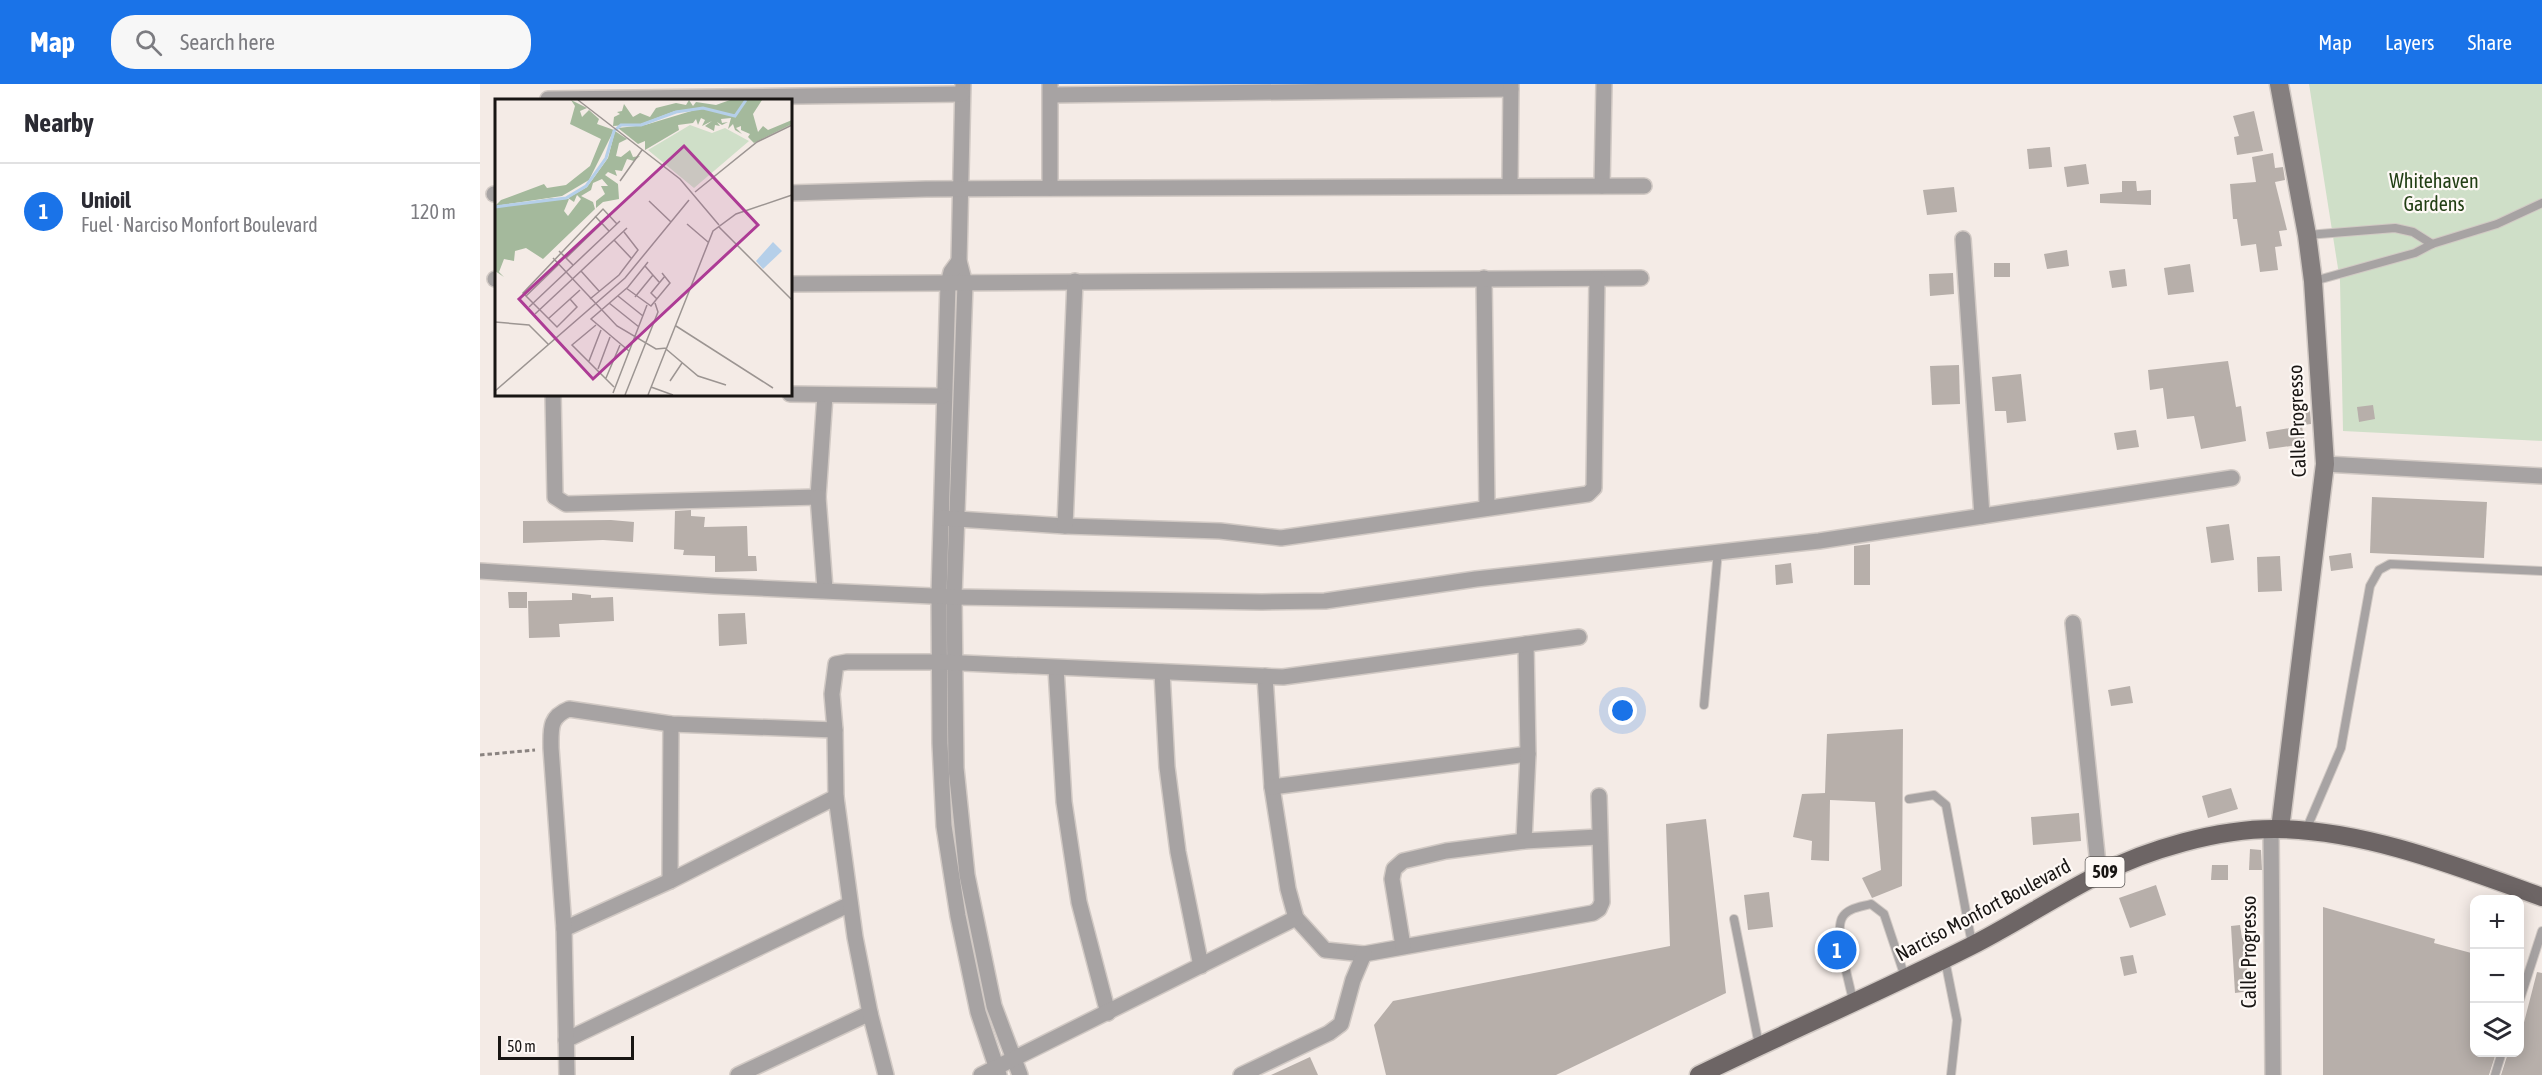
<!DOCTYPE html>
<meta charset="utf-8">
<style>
:root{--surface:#fff;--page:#f7f7f7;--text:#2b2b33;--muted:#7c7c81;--line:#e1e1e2;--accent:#1a73e8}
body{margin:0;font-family:"Asap Condensed",sans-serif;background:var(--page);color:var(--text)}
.controls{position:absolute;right:18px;bottom:18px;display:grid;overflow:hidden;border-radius:12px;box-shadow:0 3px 15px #0003}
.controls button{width:54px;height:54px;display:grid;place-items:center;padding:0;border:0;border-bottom:2px solid var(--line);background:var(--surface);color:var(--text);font:30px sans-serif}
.scale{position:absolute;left:18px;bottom:15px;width:136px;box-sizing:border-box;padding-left:6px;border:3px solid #181513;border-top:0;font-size:16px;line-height:21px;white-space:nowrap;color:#181513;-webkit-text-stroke:4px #fef9f6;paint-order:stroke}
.you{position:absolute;left:1143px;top:627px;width:21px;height:21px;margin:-15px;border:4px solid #fff;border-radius:50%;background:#1a73e8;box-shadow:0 0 0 9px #1a73e833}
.badge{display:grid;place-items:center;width:39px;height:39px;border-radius:50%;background:var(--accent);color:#fff;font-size:20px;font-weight:700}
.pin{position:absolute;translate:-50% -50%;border:3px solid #fff;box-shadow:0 2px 6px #0006}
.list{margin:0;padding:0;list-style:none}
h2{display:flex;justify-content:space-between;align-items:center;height:78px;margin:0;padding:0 24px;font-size:26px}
h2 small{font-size:20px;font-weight:400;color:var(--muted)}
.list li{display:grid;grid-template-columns:39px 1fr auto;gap:18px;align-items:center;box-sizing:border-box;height:96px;padding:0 24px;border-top:2px solid var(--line)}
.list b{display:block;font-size:22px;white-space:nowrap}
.list p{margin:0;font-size:20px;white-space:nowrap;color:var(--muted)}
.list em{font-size:20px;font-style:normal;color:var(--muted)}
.icon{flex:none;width:33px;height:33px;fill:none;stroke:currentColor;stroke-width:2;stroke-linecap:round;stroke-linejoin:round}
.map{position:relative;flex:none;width:2062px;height:991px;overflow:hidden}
header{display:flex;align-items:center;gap:36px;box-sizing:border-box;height:84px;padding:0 30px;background:var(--accent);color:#fff}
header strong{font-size:28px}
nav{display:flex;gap:33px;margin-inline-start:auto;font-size:21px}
.search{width:420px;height:54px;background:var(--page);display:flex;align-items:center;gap:15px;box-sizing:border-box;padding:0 21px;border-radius:24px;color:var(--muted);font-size:22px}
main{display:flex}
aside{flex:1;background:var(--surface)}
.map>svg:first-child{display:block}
.green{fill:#cfdfc8}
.building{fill:#b7afaa}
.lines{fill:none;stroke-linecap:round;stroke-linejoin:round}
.service-casing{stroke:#d1c9c4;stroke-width:10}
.minor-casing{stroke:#d1c9c4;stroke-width:18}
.secondary-casing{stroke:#d1c9c4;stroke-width:21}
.primary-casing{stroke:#d1c9c4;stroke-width:21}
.path{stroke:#8a8380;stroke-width:3;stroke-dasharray:4.5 3;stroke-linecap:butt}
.service{stroke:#a7a3a3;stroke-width:8}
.minor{stroke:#a7a3a3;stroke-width:15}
.secondary{stroke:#857f7f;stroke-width:18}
.primary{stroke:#6d6565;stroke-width:18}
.labels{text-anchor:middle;stroke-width:4.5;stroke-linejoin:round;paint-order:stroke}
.shield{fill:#fef9f6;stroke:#5d5957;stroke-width:1.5}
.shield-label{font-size:18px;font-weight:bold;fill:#181513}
.park-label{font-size:20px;fill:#223f14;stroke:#fef9f6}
.street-label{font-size:20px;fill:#181513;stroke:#fef9f6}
.inset-river{fill:none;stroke:#b5cfe9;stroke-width:3}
.inset-road{fill:none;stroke:#9c9592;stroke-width:1.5}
.view{fill:#ad3b95;fill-opacity:0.15;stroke:#ad3b95;stroke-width:3}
.inset-edge{fill:none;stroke:#181513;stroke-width:3}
</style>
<header>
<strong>Map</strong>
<div class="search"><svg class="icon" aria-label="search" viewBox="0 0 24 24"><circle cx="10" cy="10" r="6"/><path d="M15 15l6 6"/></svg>Search here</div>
<nav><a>Map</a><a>Layers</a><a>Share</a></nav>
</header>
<main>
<aside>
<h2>Nearby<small></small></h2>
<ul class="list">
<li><span class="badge">1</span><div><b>Unioil</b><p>Fuel · Narciso Monfort Boulevard</p></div><em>120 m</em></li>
</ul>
</aside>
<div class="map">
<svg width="2062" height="991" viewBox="0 0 2062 991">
<rect width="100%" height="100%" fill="#f4ebe6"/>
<polygon class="green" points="1829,0 2062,0 2062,357 1863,347 1860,197"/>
<g class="building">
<polygon points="1774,27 1783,67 1757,71 1754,53 1759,52 1753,32"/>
<polygon points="1570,63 1572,83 1549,85 1547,65"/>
<polygon points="1793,69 1795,84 1803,83 1805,96 1795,98 1807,146 1799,147 1802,162 1795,163 1798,186 1780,188 1776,160 1761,162 1757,135 1753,135 1750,100 1776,98 1772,73"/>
<polygon points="1606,80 1609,100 1587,103 1584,83"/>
<polygon points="1642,97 1656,97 1657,107 1671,106 1671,121 1620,119 1620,110 1642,108"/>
<polygon points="1474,103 1477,128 1447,131 1443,106"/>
<polygon points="1587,166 1589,182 1567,185 1564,170"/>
<rect x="1514" y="179" width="16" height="14"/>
<polygon points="1710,180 1714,208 1688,211 1684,184"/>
<polygon points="1645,185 1647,202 1632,204 1629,187"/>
<polygon points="1473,189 1474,210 1450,212 1449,190"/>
<polygon points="1748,277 1756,323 1761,322 1766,357 1721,365 1714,332 1687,335 1683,304 1670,306 1668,286"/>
<polygon points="1479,281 1480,320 1452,321 1450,282"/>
<polygon points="1541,290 1546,337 1527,339 1526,327 1515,327 1512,293"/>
<polygon points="1893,321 1895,335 1879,338 1877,323"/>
<polygon points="1830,325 1831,340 1815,342 1813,327"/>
<polygon points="1822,342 1825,360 1789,365 1786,348"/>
<polygon points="1656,346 1659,363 1637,366 1634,349"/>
<polygon points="1892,413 2007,418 2004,474 1890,469"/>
<polygon points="211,426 211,432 225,433 224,443 267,442 268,472 276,472 277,487 235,488 235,472 203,471 204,466 194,465 195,427"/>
<polygon points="131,436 154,438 153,458 123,456 43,459 43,437"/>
<polygon points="1749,440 1754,476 1731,479 1726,443"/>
<polygon points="1390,460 1390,501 1374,501 1374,462"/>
<polygon points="1871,469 1873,484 1851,487 1849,472"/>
<polygon points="1800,472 1802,507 1778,508 1777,473"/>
<polygon points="1311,479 1313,499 1296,501 1295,481"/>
<polygon points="28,508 47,508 47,524 29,524"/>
<polygon points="92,509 111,511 111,514 133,513 134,537 79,540 80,553 49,554 48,517 92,516"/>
<polygon points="265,529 267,560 239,562 238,530"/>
<polygon points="1650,602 1653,619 1631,622 1628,606"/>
<polygon points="1423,645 1422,802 1392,814 1382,794 1401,786 1395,718 1350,716 1349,777 1331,776 1332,757 1313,753 1322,710 1345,709 1347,650"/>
<polygon points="1751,704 1758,725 1728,734 1722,712"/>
<polygon points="1599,729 1601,757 1553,761 1551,733"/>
<polygon points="1226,735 1246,909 1076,991 906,991 894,941 913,917 1190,862 1186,740"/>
<polygon points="1770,765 1781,766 1782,786 1769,786"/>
<polygon points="1732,781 1748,781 1748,796 1731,796"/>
<polygon points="1676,801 1686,831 1650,844 1639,814"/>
<polygon points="1289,808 1293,843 1268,846 1264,811"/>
<polygon points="1843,823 1955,855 1954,859 1995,870 1995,969 2016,969 2009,991 1843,991"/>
<polygon points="1760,841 1762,854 1776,854 1776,868 1765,868 1770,907 1755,909 1751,842"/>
<polygon points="1653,871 1657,889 1644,892 1640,873"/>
<polygon points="2057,888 2062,889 2062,991 2021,991 2028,969 2040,969 2040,954"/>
<polygon points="830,973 838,991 791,991"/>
</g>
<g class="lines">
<g class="service-casing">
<g id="service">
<polyline points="1827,151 1915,144 1933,148 1952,160"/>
<polyline points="1834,197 1935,169 1952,160 2017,140 2062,119"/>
<polyline points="1224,621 1238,467"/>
<polyline points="1429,715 1454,711 1466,721 1492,860"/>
<polyline points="1826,746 1861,664 1890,502 1899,486 1910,480 2062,487"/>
<polyline points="1254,835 1279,961"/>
<polyline points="1465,876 1477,936 1471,991"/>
<polyline points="2040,915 2062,847"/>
<path d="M1373 917C1370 900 1354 849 1362 834 1367 824 1381 823 1391 820L1404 830 1425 893"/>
<polyline points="2015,991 2022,968"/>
</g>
</g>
<g class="minor-casing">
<g id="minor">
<polyline points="483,0 479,177 485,200 474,513 476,684 487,791 514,922 540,991"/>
<polyline points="571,11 1031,5"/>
<polyline points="68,15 482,10"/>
<polyline points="1030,101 1031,0"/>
<polyline points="1122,102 1124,0"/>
<polyline points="570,104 570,0"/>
<polyline points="310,109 446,105 1164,102"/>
<polyline points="14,110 16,110"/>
<polyline points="1483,155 1502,432"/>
<polyline points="479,177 471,188 468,200 459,511 460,659 464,742 478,832 498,928 519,991"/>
<polyline points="1004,194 1007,424"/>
<polyline points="15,195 16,195"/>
<polyline points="310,200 1161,194"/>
<polyline points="73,310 75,413 86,420 338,413 345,311"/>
<polyline points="310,310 463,312"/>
<polyline points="1845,380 2062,392"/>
<polyline points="338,413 345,505"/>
<polyline points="462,434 585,442 740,447 801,454 1108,410 1114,404 1117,195"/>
<polyline points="585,442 595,197"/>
<polyline points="0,487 234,502 474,513 782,518 845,517 996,495 1339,457 1752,394"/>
<polyline points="1593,539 1619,790"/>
<polyline points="576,584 584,718 599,818 628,929"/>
<polyline points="682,588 687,683 698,768 721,882"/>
<polyline points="785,592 792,703 808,805 816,834 845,866 884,870 1113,829 1119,825 1122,818 1119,712"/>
<polyline points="792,703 1048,670"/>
<polyline points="1791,745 1793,991"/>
<polyline points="1044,757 1048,670 1046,560"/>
<polyline points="190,797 191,640"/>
<polyline points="84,845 190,797 356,713"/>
<polyline points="923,862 912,795 914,785 923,777 966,767 1044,757 1118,753"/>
<polyline points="86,956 370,820"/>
<path d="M87 991 84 845 71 664C71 645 69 633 89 625L191 640 355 646"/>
<polyline points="258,991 390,929"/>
<polyline points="406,991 390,929 375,853 356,713 355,646 352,610 356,580 367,578 460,578 803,593 1099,553"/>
<polyline points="501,991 816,834"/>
<polyline points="761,991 849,949 861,940 873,896 884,870"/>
</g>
</g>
<g class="secondary-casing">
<polyline id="secondary" points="1799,0 1827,151 1833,197 1845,380 1800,745"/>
</g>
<g class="primary-casing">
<path id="primary" d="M1219 991C1309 947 1402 907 1491 862 1534 840 1575 813 1618 791 1668 765 1738 745 1794 745 1883 745 1979 783 2062 813"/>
</g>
<polyline class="path" points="0,671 55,666"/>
<use href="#service" class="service"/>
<use href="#minor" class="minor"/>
<use href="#secondary" class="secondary"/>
<use href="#primary" class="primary"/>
</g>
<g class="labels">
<rect class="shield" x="1605.5" y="773" width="39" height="30" rx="4.5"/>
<g class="shield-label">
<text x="1625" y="794">509</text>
</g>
<g class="park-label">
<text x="1954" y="104">Whitehaven<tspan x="1954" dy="23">Gardens</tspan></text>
</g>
<g class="street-label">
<text transform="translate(1817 337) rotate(-92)" y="7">Calle Progresso</text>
<text transform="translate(1503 826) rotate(-28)" y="7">Narciso Monfort Boulevard</text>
<text transform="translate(1769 868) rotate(-90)" y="7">Calle Progresso</text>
</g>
</g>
<g transform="translate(15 15)">
<rect width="297" height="297" fill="#f4ebe6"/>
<path d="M195 26 217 34 230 29 254 42 199 89 153 51Z" fill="#cfdfc8"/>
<path d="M76 1 92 9 85 12 87 18 94 11 104 20 102 25 119 31 94 81 67 97 0 107 6 101 49 85 52 89 71 86 95 67 106 40 75 25 80 7ZM194 1 198 7 201 3 221 6 235 1H267L258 15 263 33 268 27 273 31 297 21V25L259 44 253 38 255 35 246 31V27L241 29 247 35 240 31 238 25 233 30 236 19 226 20 227 24 233 23 227 26 222 23 225 27 220 26 219 32 210 27 217 22 207 27 210 21 206 19 203 26 201 20 198 24 183 26 184 31 150 51V42L143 45 123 29 150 26 203 10 180 12 146 25 118 27 119 18 125 15 122 13 127 12 129 5 138 18 145 14 155 18 161 9 181 4 191 6ZM120 32 132 40 124 44 121 57 126 58 135 51 138 58 145 57 139 62 132 60 127 72 120 71 122 77 113 73 110 76 123 85 124 100 108 103 101 109V102L110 95 106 87H113L107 80 98 84 96 91 86 97 98 103 100 110 48 160 31 149 20 152 19 162 9 160 4 173 9 178 0 172V109L57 99 74 100 69 112 73 117 86 100 82 96 79 103 73 99 92 88 113 59Z" fill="#a4b99c"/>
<path d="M278 143 287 152 268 170 261 162Z" fill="#b5cfe9"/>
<path class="inset-river" d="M0 108 71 99 91 87 111 59 119 32 126 26H146L181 13 208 9 240 17 251 1"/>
<path class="inset-road" d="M83 1 185 80 224 126M125 82 147 51M200 93 262 43 297 26M154 102 176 123M100 117 114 132M192 125 213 143M224 128 297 201M119 141 136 159M64 152 78 166M58 159 122 227 161 250 172 249M71 159 107 124M150 167 164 183M86 172 104 192M131 189 156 207 175 184 167 174M31 197 64 165M123 197 148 217M140 198 158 176M75 200 82 208 62 228 28 194 108 110 122 125M95 200 124 176 143 151 129 133M162 200 156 194 170 177M114 204 144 228M34 208 125 122M40 215 132 129M53 220 85 191M0 223 34 226 53 245M101 226 77 246 119 288M181 227 278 289M171 250 203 277 231 286M134 252 96 220 133 188 153 163M94 262 106 231M103 270 115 238M111 279 125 246M175 282 187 264M156 288 178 296M0 292 130 179 194 101M118 294 152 206M130 296 163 213 160 204M153 296 218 132 241 115 297 96"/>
<path class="view" d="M189 47 263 126 98 280 24 200Z"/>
<rect width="297" height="297" class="inset-edge"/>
</g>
</svg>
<div class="controls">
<button>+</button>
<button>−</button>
<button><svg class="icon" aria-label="layers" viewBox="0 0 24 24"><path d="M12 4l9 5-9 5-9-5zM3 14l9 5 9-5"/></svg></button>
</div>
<div class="scale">50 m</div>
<div class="you"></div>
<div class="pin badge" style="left:1357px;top:866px">1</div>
</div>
</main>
